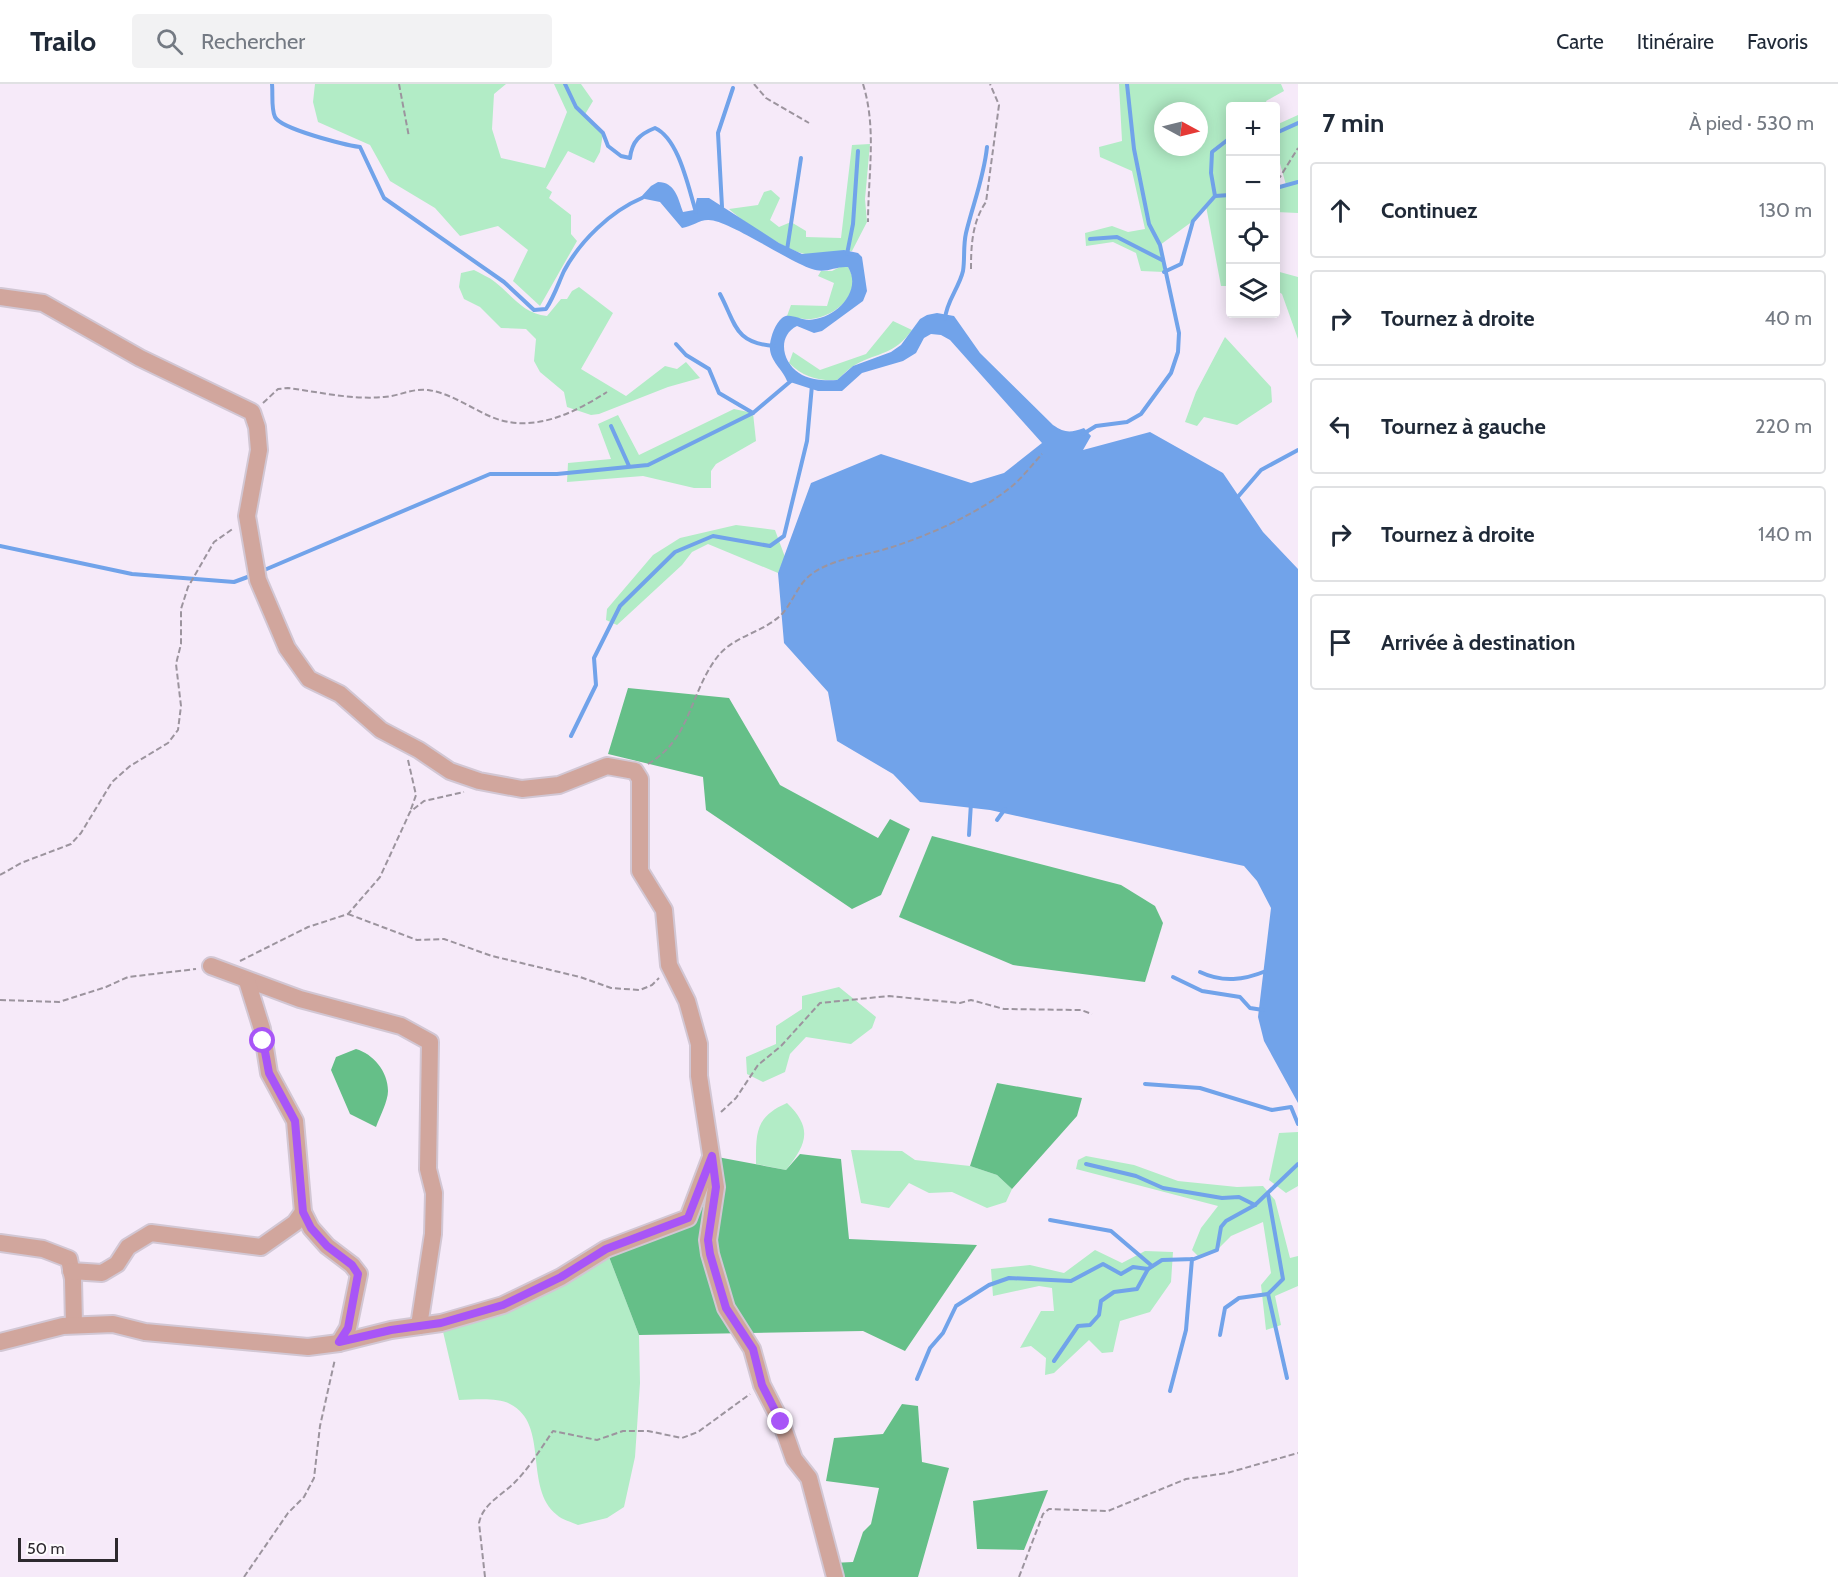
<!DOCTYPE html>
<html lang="fr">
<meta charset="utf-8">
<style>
:root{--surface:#fff;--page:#f2f2f3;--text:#1f2937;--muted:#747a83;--line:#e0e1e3}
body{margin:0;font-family:Cabin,sans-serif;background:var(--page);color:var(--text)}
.controls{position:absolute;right:18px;top:18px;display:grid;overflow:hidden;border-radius:6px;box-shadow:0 3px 15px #0003}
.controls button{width:54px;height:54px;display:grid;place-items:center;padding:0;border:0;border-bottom:2px solid var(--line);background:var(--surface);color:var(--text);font:30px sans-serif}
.compass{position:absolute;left:1154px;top:18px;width:54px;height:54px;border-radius:50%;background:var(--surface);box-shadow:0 3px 15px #0003;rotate:97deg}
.scale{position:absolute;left:18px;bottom:15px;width:100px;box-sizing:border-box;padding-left:6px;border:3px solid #2d292e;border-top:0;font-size:16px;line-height:21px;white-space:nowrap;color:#2d292e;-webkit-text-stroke:4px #fefbfe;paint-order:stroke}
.stop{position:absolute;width:18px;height:18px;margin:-14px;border:4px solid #a855f7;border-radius:50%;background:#fff}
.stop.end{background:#a855f7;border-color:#fff;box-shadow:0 2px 6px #0008}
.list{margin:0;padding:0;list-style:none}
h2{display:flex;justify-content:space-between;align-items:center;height:78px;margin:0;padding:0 24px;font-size:26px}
h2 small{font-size:20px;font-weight:400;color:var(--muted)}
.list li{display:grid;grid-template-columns:39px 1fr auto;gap:18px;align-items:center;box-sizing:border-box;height:96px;margin:0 12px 12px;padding:0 12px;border:2px solid var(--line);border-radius:6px}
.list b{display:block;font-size:22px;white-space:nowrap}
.list em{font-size:20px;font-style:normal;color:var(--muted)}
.icon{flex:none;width:33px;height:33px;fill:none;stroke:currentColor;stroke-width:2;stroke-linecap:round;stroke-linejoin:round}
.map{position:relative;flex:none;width:1298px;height:1493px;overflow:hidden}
header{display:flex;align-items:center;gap:36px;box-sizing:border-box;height:84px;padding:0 30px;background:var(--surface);border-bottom:2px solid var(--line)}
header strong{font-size:28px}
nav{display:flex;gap:33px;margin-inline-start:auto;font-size:21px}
.search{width:420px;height:54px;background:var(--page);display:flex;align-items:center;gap:15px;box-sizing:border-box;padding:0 21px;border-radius:6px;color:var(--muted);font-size:22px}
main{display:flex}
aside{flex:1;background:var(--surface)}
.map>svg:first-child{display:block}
.green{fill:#b2ecc6;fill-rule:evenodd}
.forest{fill:#65bf88}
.water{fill:#71a3ea}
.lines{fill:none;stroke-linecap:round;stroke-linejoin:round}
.stream{stroke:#71a3ea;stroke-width:4}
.minor-casing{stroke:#d2c7d4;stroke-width:20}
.path{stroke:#9c949e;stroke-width:2;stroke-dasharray:6 3;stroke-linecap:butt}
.minor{stroke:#d1a69d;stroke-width:16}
.route{stroke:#a855f7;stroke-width:8}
</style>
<header>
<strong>Trailo</strong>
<div class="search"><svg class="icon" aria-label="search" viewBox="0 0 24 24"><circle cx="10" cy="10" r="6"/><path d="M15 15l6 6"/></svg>Rechercher</div>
<nav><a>Carte</a><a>Itinéraire</a><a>Favoris</a></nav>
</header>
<main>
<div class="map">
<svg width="1298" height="1493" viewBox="0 0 1298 1493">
<rect width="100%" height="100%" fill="#f6eaf9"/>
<g class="green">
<polygon points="315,0 506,0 494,10 492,45 501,74 545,84 567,28 554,0 581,0 593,17 584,32 603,49 600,68 594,79 568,67 546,104 552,108 549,114 571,131 571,150 577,157 540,222 513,197 528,166 498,142 460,152 435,124 390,97 370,61 318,38 313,18"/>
<path d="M1119 0H1281L1284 7 1266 17 1268 22H1230V94L1228 96 1230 111V202H1221L1206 122 1193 137 1160 161 1164 188 1141 187 1136 169 1113 158 1086 162 1085 149 1112 142 1128 148 1145 145 1132 87 1100 73 1099 63 1122 57ZM1163 27H1199V63H1163Z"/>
<polygon points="1298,31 1298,129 1276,128 1276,104 1286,101 1276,65 1276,41"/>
<path d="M870 60 865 115 867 138 852 167C836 165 820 172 805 170 787 167 743 138 729 125L758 121 764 108 771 106 780 114 770 136 779 143 791 138 806 147V153L841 154 852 61Z"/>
<path d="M840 183H848C864 208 837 232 811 235 803 236 795 233 787 232L791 221 827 222 834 199 818 192 821 187H832Z"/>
<path d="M474 186C481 190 489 193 495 198 512 211 523 230 547 232L561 215H567L572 207 579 203 613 229 581 285 626 312 665 282 677 285 686 278 700 294 668 303 599 330 591 331 567 323 564 308 540 288 534 277 536 255 526 245 501 244 480 223 464 215 459 203 461 189Z"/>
<polygon points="1276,187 1298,193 1298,255 1282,210 1276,206"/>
<path d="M893 237 912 246C893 272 880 267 855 281 849 284 843 291 837 296 818 297 803 293 789 279L793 268 820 286 866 270Z"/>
<polygon points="1225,253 1271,303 1272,318 1237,341 1204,333 1197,342 1185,338 1196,308"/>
<polygon points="734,325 753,329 756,357 716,380 711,387 711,404 694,404 643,392 567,398 568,379 611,375 598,340 618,331 639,371"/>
<polygon points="736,441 775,446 785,473 778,489 708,460 692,468 682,481 617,541 606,536 607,525 653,471 680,454"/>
<polygon points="839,903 876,933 872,944 851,960 806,953 790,970 785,988 763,998 747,990 746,973 776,960 776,942 802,925 802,912"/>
<path d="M787 1019C813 1044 807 1060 786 1086L756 1080C756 1049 755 1033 787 1019Z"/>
<polygon points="1298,1048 1298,1102 1286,1109 1269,1096 1279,1049"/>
<polygon points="851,1066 902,1067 915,1076 970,1082 997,1091 1012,1105 1006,1118 987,1124 952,1108 929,1109 909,1099 889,1124 861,1119"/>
<polygon points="1086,1072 1134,1081 1178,1097 1237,1103 1263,1102 1275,1116 1290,1174 1298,1172 1298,1202 1275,1212 1281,1241 1266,1246 1261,1201 1271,1189 1263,1138 1231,1152 1217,1166 1199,1173 1192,1166 1201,1144 1218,1122 1076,1085 1078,1076"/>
<path d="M606 1165 639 1251 640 1299 635 1373 624 1423 607 1434 578 1441C572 1438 562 1436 557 1431 523 1404 550 1340 510 1320 496 1313 474 1316 459 1316L441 1239 503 1221Z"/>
<polygon points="1095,1166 1122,1179 1145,1167 1173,1168 1171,1198 1150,1228 1120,1237 1113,1268 1102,1269 1089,1256 1054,1289 1045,1291 1046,1274 1031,1262 1020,1264 1041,1227 1054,1227 1052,1204 1039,1202 993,1212 991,1185 1030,1181 1064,1189"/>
</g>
<g class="forest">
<polygon points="628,604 729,614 780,701 878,754 890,735 910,745 881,811 852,825 706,726 703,693 608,670"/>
<polygon points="932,752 1121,801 1155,822 1163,839 1145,898 1013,881 899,833"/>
<path d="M356 965C373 970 388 987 388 1007 388 1017 380 1032 376 1043L350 1030 331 986 336 973Z"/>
<polygon points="997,999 1082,1014 1077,1032 1012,1105 997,1091 970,1082"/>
<polygon points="800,1070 841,1075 849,1155 977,1161 905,1267 863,1247 639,1251 606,1165 688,1134 712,1072 786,1086"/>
<polygon points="902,1320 918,1322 922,1378 949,1384 918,1493 837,1493 832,1479 853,1478 863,1448 871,1440 879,1404 826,1397 834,1354 883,1350"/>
<polygon points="1048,1406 1024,1466 977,1465 973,1417"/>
</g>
<path class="water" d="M658 98C675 98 678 114 683 128L694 126 697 114H709L779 159 802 170 844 166 858 169 862 173 867 207 863 217 822 247 814 249 797 242C777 252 782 278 799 289 809 296 825 297 837 296L853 282 891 268 901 261 920 235 927 231 937 229 954 232 980 269 1053 341C1065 349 1070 349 1084 344L1091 352 1083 366 1150 348 1223 389 1263 448 1298 485V1019L1264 957 1258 933 1271 824 1257 797 1244 782 990 726 920 718 893 690 837 657 828 608 784 559 778 489 811 399 881 370 971 399 1004 389 1042 359 950 256 941 251 931 250 924 254 916 269 903 277 862 289 842 307H818L787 297C783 285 768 276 770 260 771 252 775 240 782 234 789 228 800 236 809 236 835 235 863 208 848 183 835 182 826 190 812 185 789 178 727 135 708 136 699 136 691 143 682 144L660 118 640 114 651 102Z"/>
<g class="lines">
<g class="stream">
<path d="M272 0C273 10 271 25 275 33 281 45 345 61 360 63L384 114 504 198 534 226 546 225C554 213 558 200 564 187 580 157 611 127 642 114"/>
<path d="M565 0 576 23 603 49 608 62 621 72 630 74C632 57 640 50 655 44 679 55 688 103 696 128"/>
<polyline points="1276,49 1298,39"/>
<polyline points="1276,104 1298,98"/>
<polyline points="1215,112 1211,89 1212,68 1230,54"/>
<polyline points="722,123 718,49 733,4"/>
<polyline points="1090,155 1117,153 1162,176"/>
<polyline points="787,166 801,74"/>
<polyline points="847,170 853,140 858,67"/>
<polyline points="1164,188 1181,180 1193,137 1215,112 1230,111"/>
<path d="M720 210C736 240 734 259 774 262"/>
<path d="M945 235C946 218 959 204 963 187 965 175 963 162 966 149 973 120 984 93 987 63"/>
<polyline points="676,260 686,271 709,285 719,309 753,329"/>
<polyline points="611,342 629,382"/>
<polyline points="1083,350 1096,342 1127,338 1141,330 1171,289 1178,268 1179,249 1160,161 1149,140 1134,65 1127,0"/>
<polyline points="1236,415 1261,386 1298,366"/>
<polyline points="0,462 132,490 234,498 253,491"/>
<polyline points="262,487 490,390 557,390 648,381 753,329 792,296"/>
<polyline points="571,652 596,601 594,574 620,522 675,468 713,452 770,462 784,452 807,357 812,301"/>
<polyline points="997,736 1005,725"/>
<polyline points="969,751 971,719"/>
<path d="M1200 888C1223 899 1244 896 1266 887"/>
<polyline points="1173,893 1202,907 1240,913 1250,924 1263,926"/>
<polyline points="1145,1000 1200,1004 1272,1026 1291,1023 1298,1040"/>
<polyline points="1086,1080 1136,1092 1163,1104 1222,1114 1239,1113 1255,1121"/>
<polyline points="1268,1110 1283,1195 1268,1210 1287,1294"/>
<polyline points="1050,1136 1111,1147 1152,1182"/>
<polyline points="1220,1251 1225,1224 1239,1214 1268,1210"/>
<polyline points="1054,1277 1078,1242 1090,1241 1099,1231 1101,1217 1114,1208 1137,1205 1148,1185"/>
<polyline points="917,1295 930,1264 943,1249 956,1222 989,1201 1009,1194 1071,1197 1103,1180 1121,1190 1133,1183 1148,1185 1162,1176 1194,1175 1217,1166 1221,1143 1226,1137 1255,1121 1298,1080"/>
<polyline points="1170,1307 1186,1246 1192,1175"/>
</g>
<g class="minor-casing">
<g id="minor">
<polyline points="0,213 43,219 140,274 252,328 257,343 259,366 247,432 258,496 287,564 309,595 340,610 381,646 419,666 450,687 479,697 522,705 559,701 607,682 635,687 640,695 640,787 664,826 669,881 687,917 699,960 699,992 716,1103 708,1156 710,1170 726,1224 752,1265 762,1301 781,1338 794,1375 809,1394 835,1493"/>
<polyline points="211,882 300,915 401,942 430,958 428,1085 434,1109 433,1150 419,1242"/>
<polyline points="247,897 262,945 269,989 295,1037 303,1128 311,1144 327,1162 352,1181 359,1190 348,1244 339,1259"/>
<polyline points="0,1159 43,1165 69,1175 73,1195 74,1241"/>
<polyline points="71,1187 102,1189 117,1180 128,1163 151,1149 261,1163 295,1139 303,1128"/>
<polyline points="0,1258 63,1242 113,1240 145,1248 308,1263 339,1259 391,1246 441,1239 503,1221 561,1193 606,1165 688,1134 711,1073"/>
</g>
</g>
<g class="path">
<polyline points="399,0 409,53"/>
<polyline points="754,0 766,14 809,39"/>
<path d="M863 0C877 45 868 91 868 138"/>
<polyline points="1276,94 1280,93 1298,64"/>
<path d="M971 185C971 162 972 138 986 118L999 21 990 0"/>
<path d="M263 319 278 305 288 304C319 308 352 316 384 313 399 312 413 304 428 306 449 309 468 322 487 331 529 351 571 331 607 308"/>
<polyline points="408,676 416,711 410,728"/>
<path d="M648 680C692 654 689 609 718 572 735 551 763 549 782 530 792 519 797 503 808 493 828 475 864 472 889 464 928 452 979 429 1011 403 1022 394 1032 381 1042 370"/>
<polyline points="0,791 21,779 71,760 81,749 112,698 130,682 168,659 178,646 181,622 176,580 181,560 181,525 188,503 214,458 234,444"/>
<polyline points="348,830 417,856 444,855 492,872 580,893 611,904 640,906 652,901 659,894"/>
<polyline points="240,877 308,843 348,830 380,793 410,728 424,717 464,708"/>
<polyline points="0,916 59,918 106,903 128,893 196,885"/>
<polyline points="721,1028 736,1014 758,981 781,962 820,919 889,912 960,919 971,916 1004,925 1081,926 1092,930"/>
<polyline points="244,1493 288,1429 304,1413 314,1394 320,1342 335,1275"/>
<path d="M485 1493 479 1439C483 1419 503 1411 516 1397 530 1383 541 1364 553 1347L597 1356 623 1347H648L682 1354 698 1348 750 1310"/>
<polyline points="1019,1493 1043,1430 1049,1425 1108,1427 1186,1395 1227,1389 1298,1369"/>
</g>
<use href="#minor" class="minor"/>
</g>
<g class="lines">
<polyline class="route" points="263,957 269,989 295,1037 303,1128 311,1144 327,1162 352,1181 358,1190 348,1244 339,1258 391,1246 441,1239 503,1221 561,1193 606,1165 688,1134 712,1072 716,1103 708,1156 710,1170 726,1224 753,1265 762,1301 781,1338"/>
</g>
</svg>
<div class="controls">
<button>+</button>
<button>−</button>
<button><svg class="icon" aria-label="locate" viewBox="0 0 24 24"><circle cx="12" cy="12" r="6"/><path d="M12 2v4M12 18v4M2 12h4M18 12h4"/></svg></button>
<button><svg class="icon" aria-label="layers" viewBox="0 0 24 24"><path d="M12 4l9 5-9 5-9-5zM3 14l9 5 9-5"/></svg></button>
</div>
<svg class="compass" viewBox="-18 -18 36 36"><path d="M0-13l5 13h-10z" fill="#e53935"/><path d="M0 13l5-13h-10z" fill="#747a83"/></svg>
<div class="scale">50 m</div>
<div class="stop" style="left:263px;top:957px"></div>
<div class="stop end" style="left:781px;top:1338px"></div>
</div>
<aside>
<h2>7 min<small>À pied · 530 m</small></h2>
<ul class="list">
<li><svg class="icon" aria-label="ahead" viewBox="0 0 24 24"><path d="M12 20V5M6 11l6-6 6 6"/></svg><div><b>Continuez</b></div><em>130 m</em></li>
<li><svg class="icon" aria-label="right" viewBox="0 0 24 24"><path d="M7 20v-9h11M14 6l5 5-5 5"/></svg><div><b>Tournez à droite</b></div><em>40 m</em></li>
<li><svg class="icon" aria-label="left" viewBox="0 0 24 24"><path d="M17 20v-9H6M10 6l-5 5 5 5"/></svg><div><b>Tournez à gauche</b></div><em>220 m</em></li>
<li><svg class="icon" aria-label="right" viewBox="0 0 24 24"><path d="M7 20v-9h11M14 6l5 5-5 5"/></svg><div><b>Tournez à droite</b></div><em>140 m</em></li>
<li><svg class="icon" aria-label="arrive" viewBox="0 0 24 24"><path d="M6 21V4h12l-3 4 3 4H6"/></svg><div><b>Arrivée à destination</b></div></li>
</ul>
</aside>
</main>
